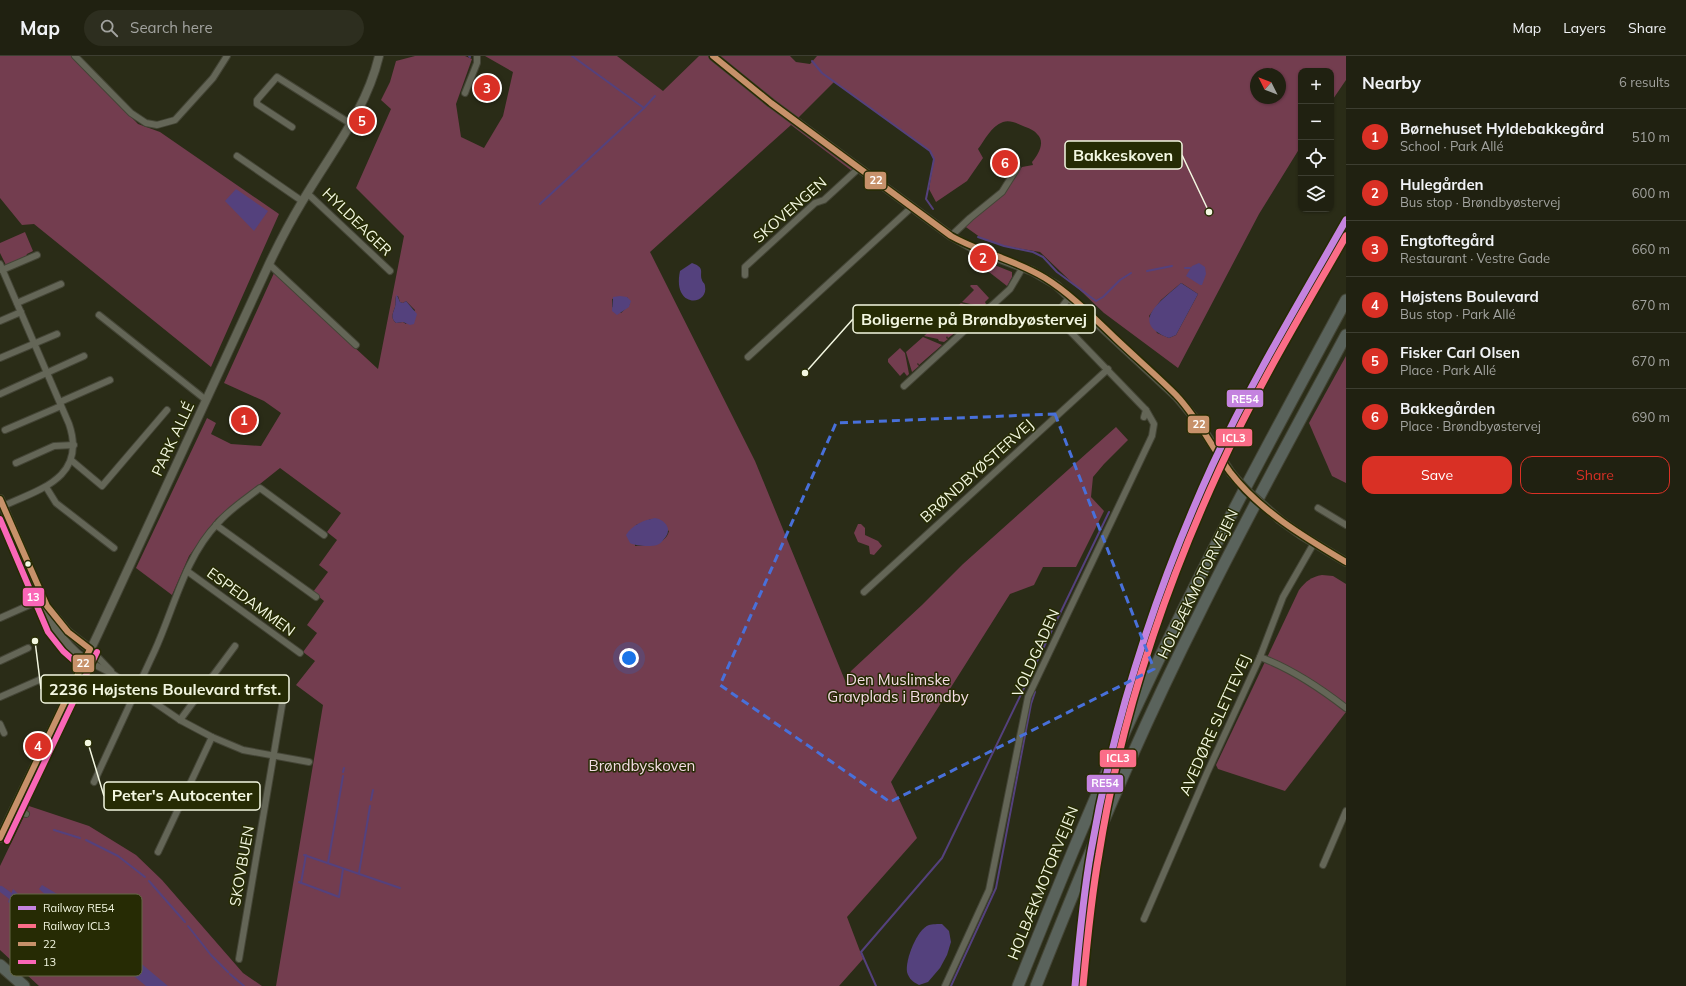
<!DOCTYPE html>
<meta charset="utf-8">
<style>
:root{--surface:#202111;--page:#2d2e1f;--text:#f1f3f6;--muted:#a2a39f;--line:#3d3e31;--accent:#d93025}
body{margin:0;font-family:Mulish,sans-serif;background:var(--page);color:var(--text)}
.controls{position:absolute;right:12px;top:12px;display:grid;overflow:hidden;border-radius:8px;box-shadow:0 1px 3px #0004}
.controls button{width:36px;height:36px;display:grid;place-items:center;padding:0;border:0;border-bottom:1px solid var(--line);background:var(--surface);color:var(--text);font:20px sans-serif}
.compass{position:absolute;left:1250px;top:12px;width:36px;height:36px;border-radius:50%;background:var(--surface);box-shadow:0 1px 3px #0004;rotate:312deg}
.you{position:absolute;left:629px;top:602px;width:14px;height:14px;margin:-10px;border:3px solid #fff;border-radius:50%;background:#1a73e8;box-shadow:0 0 0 6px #1a73e833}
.badge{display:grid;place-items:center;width:26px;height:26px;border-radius:50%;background:var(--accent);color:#fff;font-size:13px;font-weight:700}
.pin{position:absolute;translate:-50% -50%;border:2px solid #fff;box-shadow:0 1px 4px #0006}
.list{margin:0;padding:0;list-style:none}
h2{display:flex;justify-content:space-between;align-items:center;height:52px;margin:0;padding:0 16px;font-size:17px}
h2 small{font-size:13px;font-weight:400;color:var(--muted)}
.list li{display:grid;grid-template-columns:26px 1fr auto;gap:12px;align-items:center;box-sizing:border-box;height:56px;padding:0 16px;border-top:1px solid var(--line)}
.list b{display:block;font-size:15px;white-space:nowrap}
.list p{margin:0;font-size:13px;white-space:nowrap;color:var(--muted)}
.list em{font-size:13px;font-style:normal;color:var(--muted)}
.actions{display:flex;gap:8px;padding:12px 16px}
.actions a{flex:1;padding:9px 0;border:1px solid var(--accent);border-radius:12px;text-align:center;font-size:14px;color:var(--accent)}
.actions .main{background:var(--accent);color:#fff}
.icon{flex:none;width:22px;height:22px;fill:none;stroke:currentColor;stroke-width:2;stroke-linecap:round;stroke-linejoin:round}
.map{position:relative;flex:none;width:1346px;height:930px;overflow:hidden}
header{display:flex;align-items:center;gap:24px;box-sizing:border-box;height:56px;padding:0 20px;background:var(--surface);border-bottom:1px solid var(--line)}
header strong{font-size:19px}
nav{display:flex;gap:22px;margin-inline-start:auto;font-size:14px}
.search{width:280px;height:36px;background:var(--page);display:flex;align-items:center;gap:10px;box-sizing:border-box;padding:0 14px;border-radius:22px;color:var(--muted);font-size:15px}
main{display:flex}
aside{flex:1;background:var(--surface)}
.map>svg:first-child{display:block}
.green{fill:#733d4f;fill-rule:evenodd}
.water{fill:#54417d}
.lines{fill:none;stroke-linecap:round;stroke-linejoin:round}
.stream{stroke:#54417d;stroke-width:2}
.canal{stroke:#54417d;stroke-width:6}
.street-casing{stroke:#444536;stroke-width:8}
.secondary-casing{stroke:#444536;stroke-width:10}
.highway-casing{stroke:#444536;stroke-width:13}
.street{stroke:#646657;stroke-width:6}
.secondary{stroke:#646657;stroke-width:8}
.highway{stroke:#5a635c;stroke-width:11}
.secondary-bridge-casing{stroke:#444536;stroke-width:10;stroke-linecap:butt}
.secondary-bridge{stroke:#646657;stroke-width:8}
.bus-1-casing{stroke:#262b04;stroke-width:9}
.bus-2-casing{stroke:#262b04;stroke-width:9}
.bus-1{stroke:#c7916a;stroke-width:6}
.bus-2{stroke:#fa66b7;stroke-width:6}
.rail-1-casing{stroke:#262b04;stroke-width:10}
.rail-2-casing{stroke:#262b04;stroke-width:10}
.rail-1{stroke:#c483df;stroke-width:7}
.rail-2{stroke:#fb6d88;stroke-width:7}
.marked{fill:none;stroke:#4870da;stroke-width:3;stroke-dasharray:8 5;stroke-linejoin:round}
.bus-dot{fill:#f3f7e1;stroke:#262b04;stroke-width:1.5}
.labels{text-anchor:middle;stroke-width:3;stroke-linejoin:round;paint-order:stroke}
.street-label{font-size:15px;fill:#f3f7e1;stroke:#262b04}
.park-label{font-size:15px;fill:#f5dde5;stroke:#262b04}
.key{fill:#262b04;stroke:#646846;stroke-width:1}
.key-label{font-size:11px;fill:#f3f7e1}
.leader{fill:none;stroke:#f3f7e1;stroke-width:1.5}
.callout-dot{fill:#f3f7e1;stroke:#262b04;stroke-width:1.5}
.callout{fill:#262b04;stroke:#f3f7e1;stroke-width:1.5}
.callout-label{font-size:16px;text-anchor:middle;font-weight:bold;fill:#f3f7e1}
.line-badge{stroke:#262b04;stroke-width:1.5}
.badge-label{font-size:11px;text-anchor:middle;font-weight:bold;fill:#fff}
</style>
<header>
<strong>Map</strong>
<div class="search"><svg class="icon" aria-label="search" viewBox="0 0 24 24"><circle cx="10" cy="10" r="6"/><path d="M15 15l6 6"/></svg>Search here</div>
<nav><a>Map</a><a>Layers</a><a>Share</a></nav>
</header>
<main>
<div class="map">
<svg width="1346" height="930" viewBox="0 0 1346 930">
<rect width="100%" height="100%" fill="#2a2c17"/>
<g class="green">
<polygon points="0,0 71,0 138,68 160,76 279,158 211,311 34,168 22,169 0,142"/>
<path d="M415 0H465L472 3 456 48 461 81 484 92 503 60 513 16 485 0H617L663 35 699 0H790L796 6 810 8 817 0H1346V24L1331 46V15H1301V90L1259 158 1178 312 1104 257 1040 196 1004 190 984 184 963 169 992 147 1022 111 1033 109 1032 106C1038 99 1046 86 1037 78 1034 74 1028 72 1023 70 1017 67 1010 64 1003 66 991 70 985 84 978 93L983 102 967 125 936 146 929 133 934 103 930 95 834 26 793 67 852 110V115L791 69 650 196 755 405 846 627 851 615 922 549 963 508 1116 371 1128 384 1104 408 1093 421 1091 441 1104 455 1076 511H1043L1034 529 1010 538 891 726 917 782 847 861 863 903 839 930H276L323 649 296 629 315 605 303 596 317 577 307 569 324 545 313 536 328 516 319 509 337 484 327 476 341 457 280 412 216 463 189 500 172 539 136 512 207 362 216 367 211 378 231 388 261 390 281 357 264 345 224 327 274 217 378 313 404 180 356 132 391 53 381 44 390 26 396 5ZM1256 18H1280V42H1256ZM1181 227 1183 228 1198 238 1176 279 1169 282 1157 277 1149 260 1161 244ZM396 240H398L400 246 403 247 406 245 415 254 406 268 403 266 396 267C390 262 393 257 395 251 396 248 395 244 396 240ZM624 241H627L630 248 621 257 612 251V243ZM651 463 669 475C665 490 648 489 635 490L636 469Z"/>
<polygon points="25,176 33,195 27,198 26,200 6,209 0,197 0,187"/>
<polygon points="997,210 1012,216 1012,221 1007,230 989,216 988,211"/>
<polygon points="971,229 977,229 989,242 985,246 986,248 983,251 962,246 974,234 970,230"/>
<polygon points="961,247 980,253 978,255 977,253 975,255 977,256 958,273 951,255"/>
<polygon points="950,256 956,276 948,282 947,280 946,282 948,283 944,286 939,285 938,283 924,280"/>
<polygon points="923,281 942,289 919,309 918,307 917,308 919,310 912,316 906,296"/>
<polygon points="900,292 905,297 909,318 907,320 904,316 900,320 888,306 888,303"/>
<polygon points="1346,300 1346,427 1332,420 1309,367"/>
<polygon points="858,468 861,468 865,472 865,479 878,485 882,490 874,499 870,498 869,490 858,486 854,477"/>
<path d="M1322 519 1333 520 1346 528V656L1285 735 1218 713 1216 709 1299 534C1306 525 1311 521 1322 519Z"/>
<polygon points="29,750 89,770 136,799 162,824 243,917 262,930 39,930 0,894 0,810"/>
</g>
<g class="water">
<polygon points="236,133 268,155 254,175 225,145"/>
<path d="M692 207C706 212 699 216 702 224 702 226 705 227 705 230 709 250 672 253 680 215Z"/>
<polygon points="1199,207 1205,211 1206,218 1202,229 1200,229 1186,220 1192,210"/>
<path d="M1181 227 1198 238 1176 279 1169 282C1127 266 1163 244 1181 227Z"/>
<path d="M397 239 400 246 403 247 406 245 417 258 414 268 410 269 403 266 396 267C390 262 393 257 395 251 396 248 395 244 396 240Z"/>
<polygon points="620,240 627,241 631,245 629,251 617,259 612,255 613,241"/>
<path d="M655 462C666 464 673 474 664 483 662 486 660 488 657 489 651 491 635 490 630 487L626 479C632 469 644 464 655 462Z"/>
<path d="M42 829 59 839 168 930H146L67 865 53 866 24 858 8 846 13 833C25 844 34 857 48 841L39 833Z"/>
<path d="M942 868 949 875 951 886 947 899 940 912 928 926 919 929C913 926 909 923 907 916 905 904 917 873 929 869 932 868 938 868 942 868Z"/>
</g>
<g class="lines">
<g class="stream">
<polyline points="469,0 470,1"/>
<polyline points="572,0 644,52"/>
<polyline points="812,5 822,17 930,95 934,103 926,143 933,153"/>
<polyline points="540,148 644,52 655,40"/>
<polyline points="978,181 1004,190 1033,196 1043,201 1057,216 1096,245 1103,241 1120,224 1131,217"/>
<polyline points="1185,212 1190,212"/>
<polyline points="1147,215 1172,210"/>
<polyline points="343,716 344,712"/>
<polyline points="371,744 373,734"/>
<polyline points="54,774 80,782"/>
<polyline points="86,784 118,800 145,821"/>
<polyline points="304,799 400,832"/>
<polyline points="328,807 343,720"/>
<polyline points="359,817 370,750"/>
<polyline points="149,825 185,866"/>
<polyline points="299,826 339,841 343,813"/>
<polyline points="301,827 306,799"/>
<polyline points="188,870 211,899 228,916"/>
<polyline points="230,918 244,930"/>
<polyline points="876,930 861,896 942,802 1109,456"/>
<polyline points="951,930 996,832 1031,648 1035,636"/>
</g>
<polyline class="canal" points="1,833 17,845"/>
<g class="street-casing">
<g id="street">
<polyline points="75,0 131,57 146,67 157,69 175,64 213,22 227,0"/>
<polyline points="465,37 477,7 477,0"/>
<polyline points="292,71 257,48 257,44 277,21 351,68"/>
<polyline points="237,100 302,145"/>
<polyline points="307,137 390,215"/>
<polyline points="951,180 970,162 1002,136 1017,112"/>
<path d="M0 208 69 368C87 421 41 433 3 450"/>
<polyline points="269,208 356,289"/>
<polyline points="2,214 37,199"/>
<polyline points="745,219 745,211 815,147 824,144 859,112"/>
<path d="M1070 241C1061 250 1057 257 1064 269L1146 354 1144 361"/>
<polyline points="17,247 61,228"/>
<polyline points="99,259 206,344"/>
<polyline points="0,265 21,256"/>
<polyline points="748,301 912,151"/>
<polyline points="0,302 57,278"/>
<polyline points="904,330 1010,233 1023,211"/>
<polyline points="0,338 84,300"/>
<polyline points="60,346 110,324"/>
<polyline points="5,374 61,350"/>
<polyline points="71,404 102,430 167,354"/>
<polyline points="16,407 54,390 74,389"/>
<polyline points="46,431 56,447 114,492"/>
<polyline points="1318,452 1346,469"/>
<polyline points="216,469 316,541"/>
<polyline points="187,515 300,597"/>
<polyline points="864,536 1108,313"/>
<polyline points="0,562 43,543"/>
<polyline points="90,593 111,615"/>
<path d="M1260 601C1292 613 1319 631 1346 652"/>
<polyline points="85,604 113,618 180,664 212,681 243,694 309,706"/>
<polyline points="0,605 28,592"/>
<polyline points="0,641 39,624"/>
<polyline points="180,664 235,590"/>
<polyline points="0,668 4,677"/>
<path d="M94 726C114 682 135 638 155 594 174 552 185 501 218 467 230 453 246 443 260 432L324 479"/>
<polyline points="13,754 26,758"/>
<polyline points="158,796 212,681"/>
<polyline points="1323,809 1346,755"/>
<polyline points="1144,863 1207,717 1260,601 1283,541 1314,487"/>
<polyline points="239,903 286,626"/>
<polyline points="945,930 989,834 1028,641 1152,380 1154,368 1146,354"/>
</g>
</g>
<g class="secondary-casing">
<g id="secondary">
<polyline points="713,0 771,47 951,180 976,194 1032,215 1056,229 1176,340 1198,366 1231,417"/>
<path d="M0 443 55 572C64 585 73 595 85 604"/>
<polyline points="1280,464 1301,479 1346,506"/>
<polyline points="52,557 68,576 90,593"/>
<path d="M0 782 98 578 269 208C279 187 290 166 302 146 330 98 366 55 379 0"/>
</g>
</g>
<g class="highway-casing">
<g id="highway">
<polyline points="0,909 24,930"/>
<path d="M1018 930C1057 833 1096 736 1141 641 1204 506 1275 375 1346 244"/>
<path d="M1036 930C1086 804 1138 679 1199 558 1245 464 1296 372 1346 279"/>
</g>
</g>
<use href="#street" class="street"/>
<use href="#secondary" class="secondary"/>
<use href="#highway" class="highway"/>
<g class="secondary-bridge-casing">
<polyline id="secondary-bridge" points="1231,417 1246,434 1280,464"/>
</g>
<use href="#secondary-bridge" class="secondary-bridge"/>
<g class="bus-1-casing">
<g id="bus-1">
<path d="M713 0 771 47 951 180C981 197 1016 204 1045 222 1071 238 1094 262 1116 283 1136 302 1157 320 1176 339 1198 362 1211 390 1230 416 1260 455 1304 481 1346 506"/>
<polyline points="0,443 47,550 68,576 90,593 0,782"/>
</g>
</g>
<g class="bus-2-casing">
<g id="bus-2">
<polyline points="0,463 48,576 63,595 80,610"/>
<polyline points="7,785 97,596"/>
</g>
</g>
<use href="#bus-1" class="bus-1"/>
<use href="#bus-2" class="bus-2"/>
<g class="rail-1-casing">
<path id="rail-1" d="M1075 930C1079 885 1083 840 1091 795 1114 662 1156 533 1212 410 1251 326 1300 245 1346 164"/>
</g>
<g class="rail-2-casing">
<path id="rail-2" d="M1083 930C1087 886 1091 842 1099 798 1120 665 1163 536 1219 414 1256 333 1302 257 1346 180"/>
</g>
<use href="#rail-1" class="rail-1"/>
<use href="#rail-2" class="rail-2"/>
</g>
<path class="marked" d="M1055 358 1154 613 890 746 720 629 836 367Z"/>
<circle class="bus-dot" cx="28" cy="508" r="3.5"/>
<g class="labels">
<g class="street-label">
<text transform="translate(790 154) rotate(-41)" y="5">SKOVENGEN</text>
<text transform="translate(357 166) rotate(44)" y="5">HYLDEAGER</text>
<text transform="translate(173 383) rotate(-65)" y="5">PARK ALLÉ</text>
<text transform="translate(977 415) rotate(-42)" y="5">BRØNDBYØSTERVEJ</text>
<text transform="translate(1198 528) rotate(-64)" y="5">HOLBÆKMOTORVEJEN</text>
<text transform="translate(251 546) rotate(36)" y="5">ESPEDAMMEN</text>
<text transform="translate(1036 597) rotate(-66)" y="5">VOLDGADEN</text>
<text transform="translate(1215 669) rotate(-66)" y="5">AVEDØRE SLETTEVEJ</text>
<text transform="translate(242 810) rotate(-80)" y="5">SKOVBUEN</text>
<text transform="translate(1043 827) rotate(-68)" y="5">HOLBÆKMOTORVEJEN</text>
</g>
<g class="park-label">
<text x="898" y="629">Den Muslimske<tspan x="898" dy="17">Gravplads i Brøndby</tspan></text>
<text x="642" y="715">Brøndbyskoven</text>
</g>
</g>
<rect x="10" y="838" width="132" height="82" rx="6" class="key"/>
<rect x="18" y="850" width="18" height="4" fill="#c483df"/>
<rect x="18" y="868" width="18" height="4" fill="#fb6d88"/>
<rect x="18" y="886" width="18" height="4" fill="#c7916a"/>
<rect x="18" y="904" width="18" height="4" fill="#fa66b7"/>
<g class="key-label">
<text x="43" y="856">Railway RE54</text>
<text x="43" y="874">Railway ICL3</text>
<text x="43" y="892">22</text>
<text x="43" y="910">13</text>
</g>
<path class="leader" d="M1209 156L1182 99M805 317L853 263M35 585L41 633M88 687L104 740"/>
<g class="callout-dot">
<circle cx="1209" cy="156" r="4"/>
<circle cx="805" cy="317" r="4"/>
<circle cx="35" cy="585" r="4"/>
<circle cx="88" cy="687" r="4"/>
</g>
<g class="callout">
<rect x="1065" y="85" width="117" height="28" rx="4"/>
<rect x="853" y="249" width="242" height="28" rx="4"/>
<rect x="41" y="619" width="248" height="28" rx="4"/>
<rect x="104" y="726" width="156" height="28" rx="4"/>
</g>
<g class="callout-label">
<text x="1123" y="105">Bakkeskoven</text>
<text x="974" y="269">Boligerne på Brøndbyøstervej</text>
<text x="165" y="639">2236 Højstens Boulevard trfst.</text>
<text x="182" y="745">Peter's Autocenter</text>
</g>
<g class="line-badge">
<rect x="864" y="115" width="23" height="19" rx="4" fill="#c7916a"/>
<rect x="1226" y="333" width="38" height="19" rx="4" fill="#c483df"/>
<rect x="1187" y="359" width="23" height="19" rx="4" fill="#c7916a"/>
<rect x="1215" y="372" width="38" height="19" rx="4" fill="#fb6d88"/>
<rect x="22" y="531" width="23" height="20" rx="4" fill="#fa66b7"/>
<rect x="72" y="598" width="23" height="19" rx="4" fill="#c7916a"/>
<rect x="1099" y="693" width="38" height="19" rx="4" fill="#fb6d88"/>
<rect x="1086" y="718" width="38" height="19" rx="4" fill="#c483df"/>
</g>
<g class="badge-label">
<text x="876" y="128">22</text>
<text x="1245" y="347">RE54</text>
<text x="1199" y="372">22</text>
<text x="1234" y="386">ICL3</text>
<text x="33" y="545">13</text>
<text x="83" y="611">22</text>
<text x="1118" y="706">ICL3</text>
<text x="1105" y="731">RE54</text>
</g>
</svg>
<div class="controls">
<button>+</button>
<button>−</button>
<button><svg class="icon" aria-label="locate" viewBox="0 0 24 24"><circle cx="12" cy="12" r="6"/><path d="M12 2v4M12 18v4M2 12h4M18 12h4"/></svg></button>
<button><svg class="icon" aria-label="layers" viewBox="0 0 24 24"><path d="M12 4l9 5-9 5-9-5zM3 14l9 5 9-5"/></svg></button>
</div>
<svg class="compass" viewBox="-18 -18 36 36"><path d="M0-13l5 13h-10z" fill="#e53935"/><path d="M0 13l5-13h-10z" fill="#a2a39f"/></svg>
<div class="you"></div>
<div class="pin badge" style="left:244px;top:364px">1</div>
<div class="pin badge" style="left:983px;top:202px">2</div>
<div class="pin badge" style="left:487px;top:32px">3</div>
<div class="pin badge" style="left:38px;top:690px">4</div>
<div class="pin badge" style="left:362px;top:65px">5</div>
<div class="pin badge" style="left:1005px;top:107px">6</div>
</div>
<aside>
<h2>Nearby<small>6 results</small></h2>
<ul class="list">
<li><span class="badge">1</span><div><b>Børnehuset Hyldebakkegård</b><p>School · Park Allé</p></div><em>510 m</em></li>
<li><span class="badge">2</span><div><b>Hulegården</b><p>Bus stop · Brøndbyøstervej</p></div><em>600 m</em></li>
<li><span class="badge">3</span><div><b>Engtoftegård</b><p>Restaurant · Vestre Gade</p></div><em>660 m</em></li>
<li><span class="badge">4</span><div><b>Højstens Boulevard</b><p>Bus stop · Park Allé</p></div><em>670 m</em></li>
<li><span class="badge">5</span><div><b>Fisker Carl Olsen</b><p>Place · Park Allé</p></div><em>670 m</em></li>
<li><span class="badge">6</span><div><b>Bakkegården</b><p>Place · Brøndbyøstervej</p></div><em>690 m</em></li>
</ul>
<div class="actions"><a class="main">Save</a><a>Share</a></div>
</aside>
</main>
